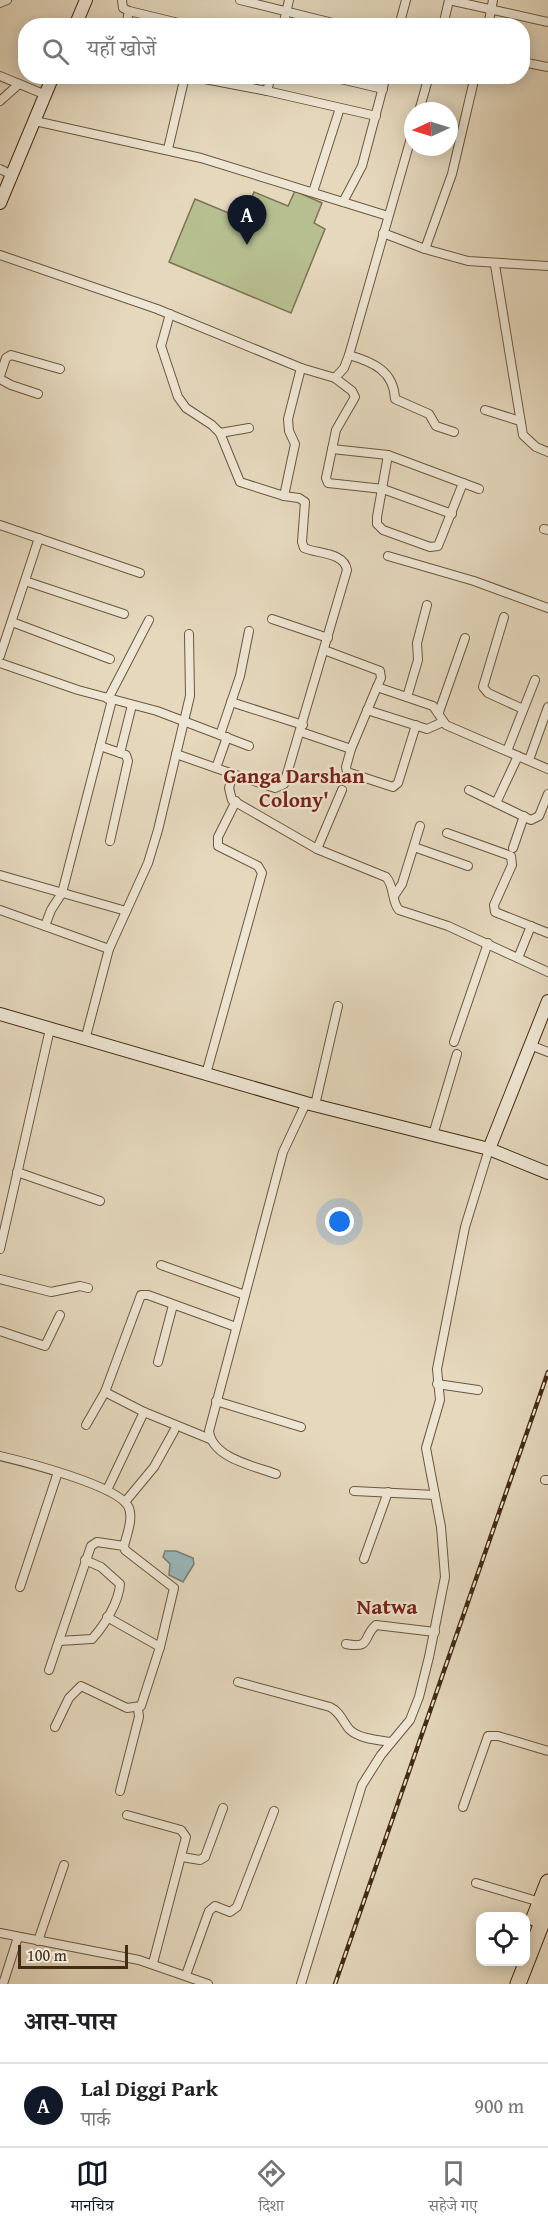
<!DOCTYPE html>
<html lang="hi">
<meta charset="utf-8">
<style>
:root{--surface:#fff;--page:#f2f2f2;--text:#202124;--muted:#757577;--line:#e0e0e0;--accent:#111827}
body{margin:0;font-family:"Gentium Book Plus","Noto Serif Devanagari",serif;background:var(--page);color:var(--text)}
.controls{position:absolute;right:18px;bottom:18px;display:grid;overflow:hidden;border-radius:12px;box-shadow:0 3px 15px #0003}
.controls button{width:54px;height:54px;display:grid;place-items:center;padding:0;border:0;border-bottom:2px solid var(--line);background:var(--surface);color:var(--text);font:30px sans-serif}
.compass{position:absolute;left:404px;top:102px;width:54px;height:54px;border-radius:50%;background:var(--surface);box-shadow:0 3px 15px #0003;rotate:266deg}
.scale{position:absolute;left:18px;bottom:15px;width:110px;box-sizing:border-box;padding-left:6px;border:3px solid #442b14;border-top:0;font-size:16px;line-height:21px;white-space:nowrap;color:#442b14;-webkit-text-stroke:4px #eee6d4;paint-order:stroke}
.you{position:absolute;left:340px;top:1222px;width:21px;height:21px;margin:-15px;border:4px solid #fff;border-radius:50%;background:#1a73e8;box-shadow:0 0 0 9px #1a73e833}
.badge{display:grid;place-items:center;width:39px;height:39px;border-radius:50%;background:var(--accent);color:#fff;font-size:20px;font-weight:700}
.pin{position:absolute;translate:-50% -50px;filter:drop-shadow(0 2px 3px #0008)}
.pin::after{content:'';position:absolute;top:32px;width:21px;height:18px;background:inherit;clip-path:polygon(0 0,100% 0,50% 100%)}
.list{margin:0;padding:0;list-style:none}
h2{display:flex;justify-content:space-between;align-items:center;height:78px;margin:0;padding:0 24px;font-size:26px}
h2 small{font-size:20px;font-weight:400;color:var(--muted)}
.list li{display:grid;grid-template-columns:39px 1fr auto;gap:18px;align-items:center;box-sizing:border-box;height:84px;padding:0 24px;border-top:2px solid var(--line)}
.list b{display:block;font-size:22px;white-space:nowrap}
.list p{margin:0;font-size:20px;white-space:nowrap;color:var(--muted)}
.list em{font-size:20px;font-style:normal;color:var(--muted)}
.icon{flex:none;width:33px;height:33px;fill:none;stroke:currentColor;stroke-width:2;stroke-linecap:round;stroke-linejoin:round}
.map{position:relative;flex:none;width:548px;height:1984px;overflow:hidden}
.search{position:absolute;background:var(--surface);box-shadow:0 3px 15px #0003;left:18px;right:18px;top:18px;height:66px;display:flex;align-items:center;gap:15px;box-sizing:border-box;padding:0 21px;border-radius:24px;color:var(--muted);font-size:22px}
.sheet{height:162px;background:var(--surface)}
nav{display:flex;justify-content:space-around;align-items:center;box-sizing:border-box;height:84px;border-top:2px solid var(--line);background:var(--surface);font-size:16px;color:var(--muted)}
nav a{display:grid;justify-items:center;gap:3px}
nav .on{color:var(--accent)}
.map>svg:first-child{display:block}
.green{fill:#b7be8f;stroke:#7e7452;stroke-width:1.5}
.water{fill:#99b8bb;stroke:#778078;stroke-width:1.5}
.lines{fill:none;stroke-linecap:round;stroke-linejoin:round}
.street-casing{stroke:#6c563e;stroke-width:10}
.secondary-casing{stroke:#442b14;stroke-width:14}
.highway-casing{stroke:#442b14;stroke-width:17}
.street{stroke:#eee6d4;stroke-width:8}
.secondary{stroke:#eee6d4;stroke-width:12}
.highway{stroke:#e5d8bd;stroke-width:15}
.rail-casing{stroke:#442b14;stroke-width:4.5}
.rail{stroke:#eee6d4;stroke-width:2;stroke-dasharray:7;stroke-linecap:butt}
.labels{text-anchor:middle;stroke-width:4.5;stroke-linejoin:round;paint-order:stroke}
.neighbourhood-label{font-size:21px;font-weight:bold;fill:#7a1f14;stroke:#eee6d4}
.quarter-label{font-size:22px;font-weight:bold;fill:#7a1f14;stroke:#eee6d4}
</style>
<div class="map">
<svg width="548" height="1984" viewBox="0 0 548 1984">
<rect width="100%" height="100%" fill="#e5d8bd"/>
<filter id="stains"><feTurbulence type="fractalNoise" baseFrequency=".00333" numOctaves="4"/><feColorMatrix values="0 0 0 0 .2 0 0 0 0 .09 0 0 0 0 .02 0 0 0 .5 -.17"/></filter>
<radialGradient id="worn" r=".72"><stop offset=".6" stop-color="#630" stop-opacity="0"/><stop offset="1" stop-color="#630" stop-opacity=".3"/></radialGradient>
<polygon class="green" points="295,191 322,203 314,223 325,229 291,313 169,262 195,199 243,219 254,192 288,206"/>
<polygon class="water" points="165,1551 176,1551 193,1558 194,1564 183,1582 169,1575 170,1564 163,1557"/>
<g class="lines">
<g class="street-casing">
<g id="street">
<polyline points="122,0 123,8 129,11 191,26"/>
<polyline points="240,0 345,26"/>
<polyline points="449,0 548,22"/>
<polyline points="0,3 7,0"/>
<polyline points="126,26 129,11"/>
<polyline points="283,26 289,0"/>
<polyline points="399,26 406,0"/>
<polyline points="443,26 449,0"/>
<polyline points="488,26 493,0"/>
<polyline points="522,62 548,67"/>
<polyline points="0,76 46,95"/>
<polyline points="189,76 267,91"/>
<polyline points="271,76 267,91 376,116"/>
<polyline points="328,76 383,89"/>
<polyline points="0,101 19,84"/>
<polyline points="419,111 429,76"/>
<polyline points="35,121 201,158 388,216"/>
<polyline points="168,149 185,76"/>
<polyline points="0,169 12,175"/>
<polyline points="313,192 340,108"/>
<polyline points="343,202 362,166 386,76"/>
<polyline points="383,233 425,249 468,261 548,266"/>
<polyline points="425,249 452,174 475,76"/>
<polyline points="0,255 157,309 301,368 335,378 344,368 349,355 413,131"/>
<polyline points="495,265 523,435 536,447 548,452"/>
<polyline points="170,314 161,346 178,397 186,408 212,425 220,433 240,482 284,496 295,444 289,431 288,419 301,368"/>
<path d="M349 355C373 362 394 371 395 399L429 414 436 426 454 432"/>
<polyline points="0,376 6,358 11,355 60,369"/>
<polyline points="335,378 352,391 355,397 336,430 326,478 328,483 383,489 452,514"/>
<polyline points="0,379 11,385 38,394"/>
<polyline points="485,410 520,421"/>
<polyline points="220,433 249,428"/>
<polyline points="332,449 388,455 479,489"/>
<polyline points="388,455 377,517 377,524 383,530 430,547 438,546 463,483"/>
<polyline points="0,525 140,573"/>
<polyline points="544,529 548,530"/>
<polyline points="388,556 474,581 548,608"/>
<polyline points="25,581 124,614"/>
<polyline points="504,617 483,687 488,693 523,709"/>
<polyline points="272,619 328,638"/>
<polyline points="12,622 110,659"/>
<polyline points="324,650 380,671 381,678 377,687"/>
<polyline points="0,656 39,538"/>
<polyline points="0,663 78,690 157,711 249,746"/>
<polyline points="407,697 418,660 417,643 427,605"/>
<polyline points="108,699 149,620"/>
<polyline points="231,702 303,725"/>
<polyline points="367,710 427,729 443,722"/>
<polyline points="439,712 465,638"/>
<polyline points="301,732 351,749 377,687 433,706 446,725 548,769"/>
<polyline points="220,735 240,676 249,631"/>
<polyline points="100,746 126,755 128,761 110,841"/>
<polyline points="351,749 346,767 347,772 393,787 398,783 416,725"/>
<polyline points="507,751 535,680"/>
<polyline points="120,753 132,705"/>
<path d="M176 754 233 774 229 788 232 800 317 849 386 877C395 887 391 901 399 910L448 926 548 972"/>
<polyline points="529,760 548,707"/>
<polyline points="216,768 227,737"/>
<path d="M233 774 275 788 284 784 347 570C344 552 318 554 304 548L302 542 305 502 299 498 284 496"/>
<polyline points="469,790 531,820 539,816 548,794"/>
<polyline points="496,803 518,756"/>
<polyline points="447,833 511,856 512,865 494,905 495,912 548,933"/>
<polyline points="414,847 468,866"/>
<polyline points="513,848 524,816"/>
<polyline points="317,849 342,790"/>
<polyline points="0,875 126,911"/>
<polyline points="394,896 402,884 420,826"/>
<polyline points="0,910 109,949"/>
<polyline points="45,926 51,910 62,893 112,700"/>
<polyline points="518,958 531,926"/>
<polyline points="85,1040 109,949 148,863 158,830 190,696 189,634"/>
<polyline points="454,1042 488,943"/>
<polyline points="530,1045 548,1052"/>
<polyline points="206,1074 262,873 258,866 218,846 218,837 236,801"/>
<polyline points="315,1105 338,1006"/>
<polyline points="433,1135 457,1054"/>
<polyline points="17,1172 100,1201"/>
<polyline points="0,1249 50,1029"/>
<polyline points="161,1265 245,1295"/>
<polyline points="0,1279 51,1292 80,1286 88,1288"/>
<polyline points="0,1331 45,1346 60,1315"/>
<polyline points="158,1362 173,1305"/>
<polyline points="437,1384 478,1390"/>
<polyline points="105,1392 144,1412 210,1439"/>
<polyline points="216,1401 301,1427"/>
<polyline points="86,1425 105,1392 141,1295 148,1295 236,1327"/>
<path d="M0 1456C25 1462 116 1485 128 1506 134 1517 127 1534 124 1546L125 1550 174 1588 160 1647 141 1706 127 1708 81 1686 69 1698 55 1727"/>
<path d="M276 1474C254 1466 212 1458 209 1431L283 1152 306 1103"/>
<polyline points="545,1480 548,1480"/>
<polyline points="107,1490 144,1412"/>
<polyline points="354,1491 435,1495"/>
<polyline points="125,1502 154,1467 174,1431"/>
<polyline points="364,1559 388,1492"/>
<polyline points="20,1587 58,1472"/>
<polyline points="107,1617 160,1647"/>
<path d="M59 1641 92 1639C104 1626 119 1602 120 1584L101 1567 85 1560"/>
<path d="M346 1644C372 1649 362 1637 376 1625L435 1632"/>
<polyline points="49,1670 91,1546 97,1542 124,1546"/>
<path d="M238 1682 330 1707C340 1712 342 1720 349 1729 359 1739 378 1740 391 1742"/>
<polyline points="120,1791 139,1717 138,1708"/>
<polyline points="463,1807 488,1736 498,1736 548,1751"/>
<polyline points="127,1815 181,1830 186,1837 153,1963"/>
<polyline points="182,1857 200,1860 205,1857 223,1808"/>
<polyline points="476,1883 540,1902"/>
<polyline points="0,1933 139,1960 208,1984"/>
<polyline points="38,1941 64,1865"/>
<polyline points="186,1975 209,1911 215,1906 230,1912 237,1907 274,1811"/>
<polyline points="3,1984 18,1937"/>
<polyline points="301,1984 362,1785 381,1755 410,1720 419,1697 429,1657 445,1577 441,1527 426,1448 440,1400 437,1369 465,1227 489,1149"/>
</g>
</g>
<g class="secondary-casing">
<g id="secondary">
<polyline points="75,26 86,0"/>
<polyline points="0,203 53,76"/>
<polyline points="0,1014 306,1103 489,1149 548,1173"/>
<polyline points="489,1149 548,1001"/>
</g>
</g>
<g class="highway-casing">
<g id="highway">
<polyline points="534,1918 548,1882"/>
<polyline points="518,1984 548,1907"/>
</g>
</g>
<use href="#street" class="street"/>
<use href="#secondary" class="secondary"/>
<use href="#highway" class="highway"/>
<g class="rail-casing">
<polyline id="rail" points="335,1984 548,1372"/>
</g>
<use href="#rail" class="rail"/>
</g>
<g class="labels">
<g class="neighbourhood-label">
<text x="294" y="783">Ganga Darshan<tspan x="294" dy="24">Colony'</tspan></text>
</g>
<g class="quarter-label">
<text x="387" y="1614">Natwa</text>
</g>
</g>
<rect width="100%" height="100%" filter="url(#stains)"/>
<rect width="100%" height="100%" fill="url(#worn)"/>
</svg>
<div class="controls">
<button><svg class="icon" aria-label="locate" viewBox="0 0 24 24"><circle cx="12" cy="12" r="6"/><path d="M12 2v4M12 18v4M2 12h4M18 12h4"/></svg></button>
</div>
<svg class="compass" viewBox="-18 -18 36 36"><path d="M0-13l5 13h-10z" fill="#e53935"/><path d="M0 13l5-13h-10z" fill="#757577"/></svg>
<div class="scale">100 m</div>
<div class="you"></div>
<div class="pin badge" style="left:247px;top:245px">A</div>
<div class="search"><svg class="icon" aria-label="search" viewBox="0 0 24 24"><circle cx="10" cy="10" r="6"/><path d="M15 15l6 6"/></svg>यहाँ खोजें</div>
</div>
<section class="sheet">
<h2>आस-पास<small></small></h2>
<ul class="list">
<li><span class="badge">A</span><div><b>Lal Diggi Park</b><p>पार्क</p></div><em>900 m</em></li>
</ul>
</section>
<nav>
<a class="on"><svg class="icon" aria-label="map" viewBox="0 0 24 24"><path d="M3 6l6-2 6 2 6-2v14l-6 2-6-2-6 2zM9 4v14M15 6v14"/></svg>मानचित्र</a>
<a><svg class="icon" aria-label="directions" viewBox="0 0 24 24"><path d="M12 3l9 9-9 9-9-9zM9 14v-3h6M13 9l2 2-2 2"/></svg>दिशा</a>
<a><svg class="icon" aria-label="saved" viewBox="0 0 24 24"><path d="M7 4h10v16l-5-4-5 4z"/></svg>सहेजे गए</a>
</nav>
